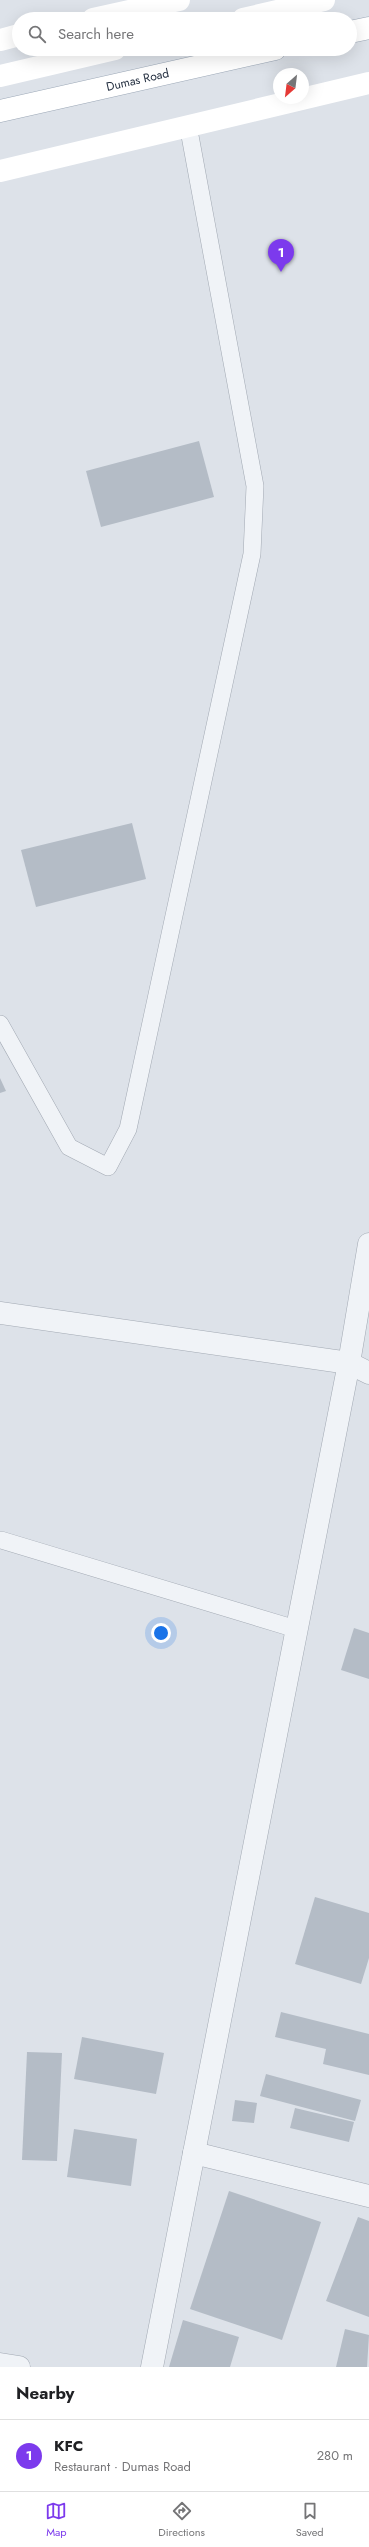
<!DOCTYPE html>
<meta charset="utf-8">
<style>
:root{--surface:#fff;--page:#f2f2f2;--text:#202124;--muted:#757577;--line:#e0e0e0;--accent:#7c3aed}
body{margin:0;font-family:Jost,sans-serif;background:var(--page);color:var(--text)}
.compass{position:absolute;left:273px;top:68px;width:36px;height:36px;border-radius:50%;background:var(--surface);box-shadow:0 4px 16px #0002;rotate:208deg}
.you{position:absolute;left:161px;top:1633px;width:14px;height:14px;margin:-10px;border:3px solid #fff;border-radius:50%;background:#1a73e8;box-shadow:0 0 0 6px #1a73e833}
.badge{display:grid;place-items:center;width:26px;height:26px;border-radius:50%;background:var(--accent);color:#fff;font-size:13px;font-weight:700}
.pin{position:absolute;translate:-50% -33px;filter:drop-shadow(0 1px 2px #0008)}
.pin::after{content:'';position:absolute;top:21px;width:14px;height:12px;background:inherit;clip-path:polygon(0 0,100% 0,50% 100%)}
.list{margin:0;padding:0;list-style:none}
h2{display:flex;justify-content:space-between;align-items:center;height:52px;margin:0;padding:0 16px;font-size:17px}
h2 small{font-size:13px;font-weight:400;color:var(--muted)}
.list li{display:grid;grid-template-columns:26px 1fr auto;gap:12px;align-items:center;box-sizing:border-box;height:72px;padding:0 16px;border-top:1px solid var(--line)}
.list b{display:block;font-size:15px;white-space:nowrap}
.list p{margin:0;font-size:13px;white-space:nowrap;color:var(--muted)}
.list em{font-size:13px;font-style:normal;color:var(--muted)}
.icon{flex:none;width:22px;height:22px;fill:none;stroke:currentColor;stroke-width:2;stroke-linecap:round;stroke-linejoin:round}
.map{position:relative;flex:none;width:369px;height:2367px;overflow:hidden}
.search{position:absolute;background:var(--surface);box-shadow:0 4px 16px #0002;left:12px;right:12px;top:12px;height:44px;display:flex;align-items:center;gap:10px;box-sizing:border-box;padding:0 14px;border-radius:22px;color:var(--muted);font-size:15px}
.sheet{height:124px;background:var(--surface)}
nav{display:flex;justify-content:space-around;align-items:center;box-sizing:border-box;height:56px;border-top:1px solid var(--line);background:var(--surface);font-size:11px;color:var(--muted)}
nav a{display:grid;justify-items:center;gap:2px}
nav .on{color:var(--accent)}
.map>svg:first-child{display:block}
.building{fill:#b4bcc6}
.lines{fill:none;stroke-linecap:round;stroke-linejoin:round}
.lane-casing{stroke:#a2a9b3;stroke-width:18}
.street-casing{stroke:#a2a9b3;stroke-width:23}
.primary-casing{stroke:#9ba7b6;stroke-width:23}
.lane{stroke:#f0f3f7;stroke-width:17}
.street{stroke:#f0f3f7;stroke-width:22}
.secondary{stroke:#fff;stroke-width:22}
.primary{stroke:#fff;stroke-width:22}
.labels{text-anchor:middle;stroke-width:3.5;stroke-linejoin:round;paint-order:stroke}
.street-label{font-size:12px;fill:#253041;stroke:#edf1f6}
</style>
<div class="map">
<svg width="369" height="2367" viewBox="0 0 369 2367">
<rect width="100%" height="100%" fill="#dde2e9"/>
<g class="building">
<polygon points="199,441 214,497 101,527 86,471"/>
<polygon points="132,823 146,879 36,907 21,850"/>
<polygon points="0,1078 6,1091 0,1093"/>
<polygon points="354,1628 369,1633 369,1679 341,1670"/>
<polygon points="315,1897 369,1913 369,1958 361,1984 295,1964"/>
<polygon points="281,2012 369,2034 369,2075 323,2064 326,2049 275,2037"/>
<polygon points="82,2037 164,2053 156,2094 74,2079"/>
<polygon points="27,2052 62,2053 57,2161 22,2160"/>
<polygon points="266,2074 361,2100 355,2121 260,2096"/>
<polygon points="235,2100 257,2103 254,2123 232,2121"/>
<polygon points="295,2108 354,2122 349,2142 290,2128"/>
<polygon points="74,2129 137,2139 131,2186 67,2177"/>
<polygon points="229,2191 321,2222 282,2340 190,2309"/>
<polygon points="358,2217 369,2221 369,2317 326,2301"/>
<polygon points="183,2320 239,2337 230,2367 169,2367"/>
<polygon points="345,2329 369,2335 367,2367 336,2367"/>
</g>
<g class="lines">
<g class="lane-casing">
<g id="lane">
<polyline points="0,1024 69,1147 108,1167 128,1129 252,554 255,486 188,125"/>
<polyline points="1,1540 296,1629"/>
</g>
</g>
<g class="street-casing">
<g id="street">
<polyline points="0,1313 349,1363 369,1373"/>
<polyline points="194,2153 369,2196"/>
<polyline points="0,2364 19,2367"/>
<polyline points="152,2367 349,1363 369,1244"/>
</g>
</g>
<g class="primary-casing">
<g id="primary">
<polyline points="350,32 369,28"/>
<path id="s1" d="M0 111 275 49"/>
</g>
</g>
<use href="#lane" class="lane"/>
<use href="#street" class="street"/>
<g class="secondary">
<polyline points="93,19 179,0"/>
<polyline points="243,19 324,0"/>
<polyline points="0,40 19,35"/>
<polyline points="0,76 115,49"/>
<polyline points="0,171 369,83"/>
</g>
<use href="#primary" class="primary"/>
</g>
<g class="labels">
<g class="street-label">
<text dy="4" stroke="none"><textPath href="#s1" startOffset="141">Dumas Road</textPath></text>
</g>
</g>
</svg>
<svg class="compass" viewBox="-18 -18 36 36"><path d="M0-13l5 13h-10z" fill="#e53935"/><path d="M0 13l5-13h-10z" fill="#757577"/></svg>
<div class="you"></div>
<div class="pin badge" style="left:281px;top:272px">1</div>
<div class="search"><svg class="icon" aria-label="search" viewBox="0 0 24 24"><circle cx="10" cy="10" r="6"/><path d="M15 15l6 6"/></svg>Search here</div>
</div>
<section class="sheet">
<h2>Nearby<small></small></h2>
<ul class="list">
<li><span class="badge">1</span><div><b>KFC</b><p>Restaurant · Dumas Road</p></div><em>280 m</em></li>
</ul>
</section>
<nav>
<a class="on"><svg class="icon" aria-label="map" viewBox="0 0 24 24"><path d="M3 6l6-2 6 2 6-2v14l-6 2-6-2-6 2zM9 4v14M15 6v14"/></svg>Map</a>
<a><svg class="icon" aria-label="directions" viewBox="0 0 24 24"><path d="M12 3l9 9-9 9-9-9zM9 14v-3h6M13 9l2 2-2 2"/></svg>Directions</a>
<a><svg class="icon" aria-label="saved" viewBox="0 0 24 24"><path d="M7 4h10v16l-5-4-5 4z"/></svg>Saved</a>
</nav>
